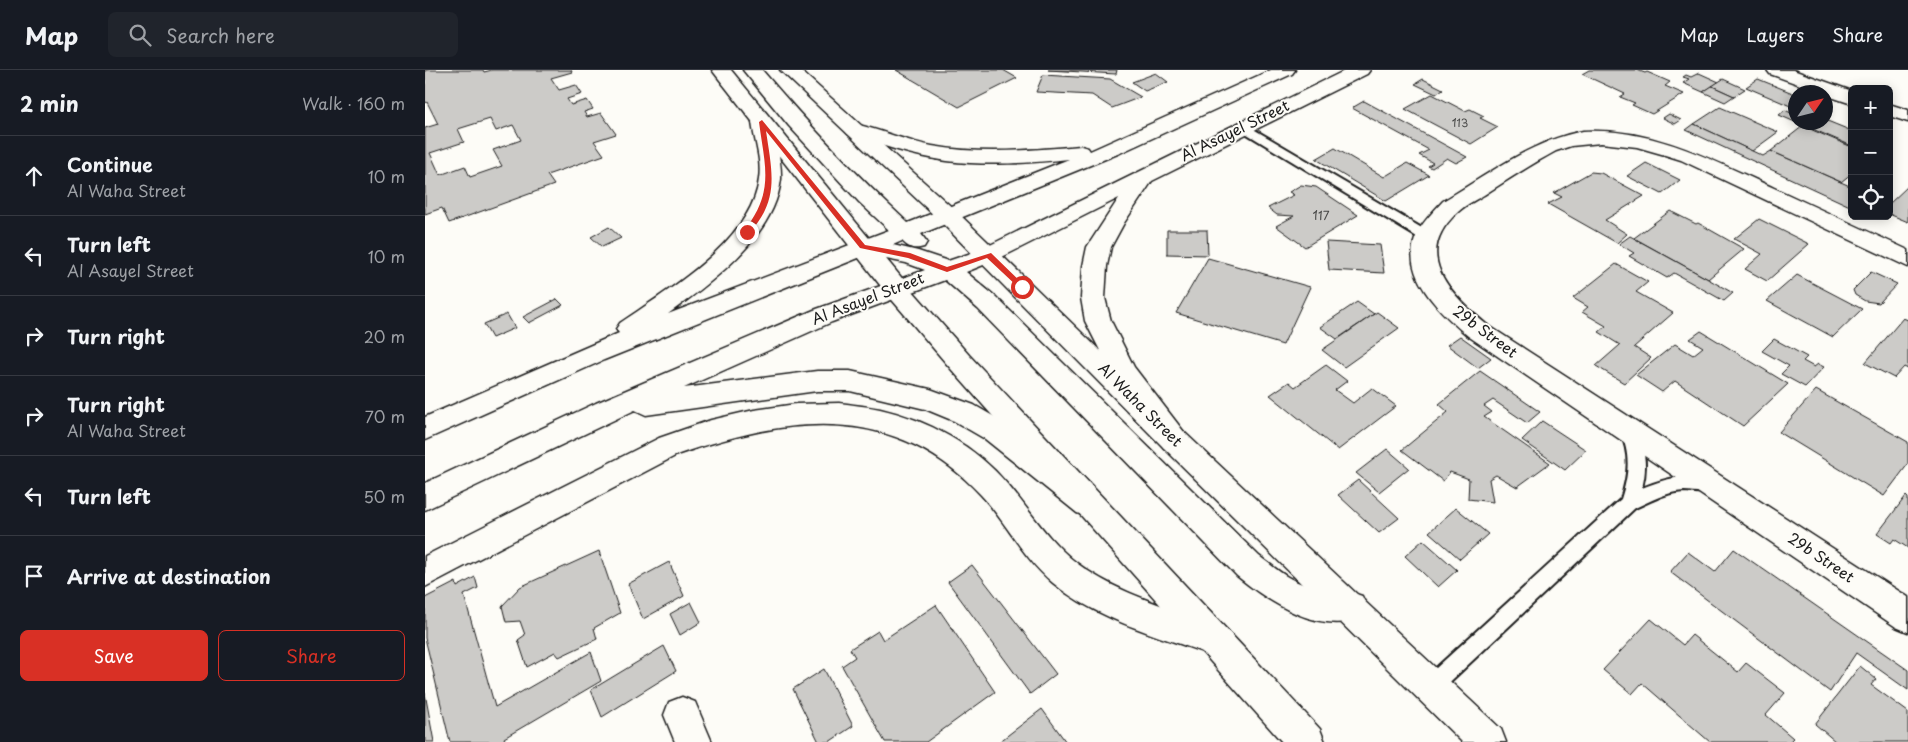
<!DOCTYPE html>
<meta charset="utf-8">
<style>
:root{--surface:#171b24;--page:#20242c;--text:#f1f3f6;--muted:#9ea1a6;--line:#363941;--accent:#d93025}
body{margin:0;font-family:"Playpen Sans",sans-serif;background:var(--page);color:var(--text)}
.controls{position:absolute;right:15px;top:15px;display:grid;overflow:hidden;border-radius:8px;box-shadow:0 2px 12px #0003}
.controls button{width:45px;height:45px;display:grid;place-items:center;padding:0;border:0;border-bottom:1px solid var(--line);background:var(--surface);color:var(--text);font:25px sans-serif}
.compass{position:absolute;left:1363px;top:15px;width:45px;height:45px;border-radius:50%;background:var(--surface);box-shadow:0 2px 12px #0003;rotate:55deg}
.stop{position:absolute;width:15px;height:15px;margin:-11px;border:4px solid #d93025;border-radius:50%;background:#fff}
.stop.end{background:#d93025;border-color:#fff;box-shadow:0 1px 5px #0008}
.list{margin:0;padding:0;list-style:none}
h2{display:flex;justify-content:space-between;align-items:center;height:65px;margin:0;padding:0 20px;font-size:21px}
h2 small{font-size:16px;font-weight:400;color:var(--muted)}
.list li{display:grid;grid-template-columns:32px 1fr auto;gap:15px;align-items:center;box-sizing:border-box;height:80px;padding:0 20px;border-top:1px solid var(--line)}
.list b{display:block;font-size:19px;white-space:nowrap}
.list p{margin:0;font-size:16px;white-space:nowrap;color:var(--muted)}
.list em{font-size:16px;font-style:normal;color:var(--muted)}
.actions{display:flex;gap:10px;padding:15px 20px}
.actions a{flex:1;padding:11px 0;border:1px solid var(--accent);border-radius:8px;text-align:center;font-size:18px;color:var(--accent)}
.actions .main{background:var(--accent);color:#fff}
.icon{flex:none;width:28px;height:28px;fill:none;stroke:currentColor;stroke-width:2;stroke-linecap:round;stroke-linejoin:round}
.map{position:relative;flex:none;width:1483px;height:672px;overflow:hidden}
header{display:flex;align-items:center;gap:30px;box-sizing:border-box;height:70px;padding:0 25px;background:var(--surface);border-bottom:1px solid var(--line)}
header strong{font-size:24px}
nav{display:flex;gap:28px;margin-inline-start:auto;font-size:18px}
.search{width:350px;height:45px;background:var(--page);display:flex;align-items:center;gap:12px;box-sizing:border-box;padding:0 18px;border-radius:8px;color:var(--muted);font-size:19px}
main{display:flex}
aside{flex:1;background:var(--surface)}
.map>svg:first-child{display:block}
.building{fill:#cccbc8;stroke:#1c1c1c;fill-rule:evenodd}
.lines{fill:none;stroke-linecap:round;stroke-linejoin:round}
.service-casing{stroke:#1c1c1c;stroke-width:4}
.minor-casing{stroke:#1c1c1c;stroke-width:3}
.tertiary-casing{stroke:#1c1c1c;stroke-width:3}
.secondary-casing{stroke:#1c1c1c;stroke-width:3}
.service{fill:#fdfcf7;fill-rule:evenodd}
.minor{fill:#fdfcf7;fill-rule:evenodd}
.tertiary{fill:#fdfcf7;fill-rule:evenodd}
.secondary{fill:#fdfcf7;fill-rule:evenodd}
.route{fill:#d93025}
.labels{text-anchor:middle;stroke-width:4;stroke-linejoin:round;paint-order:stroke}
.far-number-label{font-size:11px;fill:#484847}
.number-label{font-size:12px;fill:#484847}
.street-label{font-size:15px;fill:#1c1c1c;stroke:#fdfcf7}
</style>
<header>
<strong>Map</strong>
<div class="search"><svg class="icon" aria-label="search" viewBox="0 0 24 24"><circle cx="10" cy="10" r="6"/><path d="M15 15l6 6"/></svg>Search here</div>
<nav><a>Map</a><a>Layers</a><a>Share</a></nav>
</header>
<main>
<aside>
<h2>2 min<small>Walk · 160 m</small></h2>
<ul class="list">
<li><svg class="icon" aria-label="ahead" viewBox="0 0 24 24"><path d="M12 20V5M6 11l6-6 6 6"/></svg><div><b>Continue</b><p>Al Waha Street</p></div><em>10 m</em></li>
<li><svg class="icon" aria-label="left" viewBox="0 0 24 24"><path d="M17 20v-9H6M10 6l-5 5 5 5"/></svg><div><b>Turn left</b><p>Al Asayel Street</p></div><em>10 m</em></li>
<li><svg class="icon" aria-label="right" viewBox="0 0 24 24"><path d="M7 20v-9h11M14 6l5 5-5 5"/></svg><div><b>Turn right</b></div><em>20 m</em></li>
<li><svg class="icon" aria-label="right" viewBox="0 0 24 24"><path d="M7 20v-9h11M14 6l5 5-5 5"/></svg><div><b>Turn right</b><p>Al Waha Street</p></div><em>70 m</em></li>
<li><svg class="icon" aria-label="left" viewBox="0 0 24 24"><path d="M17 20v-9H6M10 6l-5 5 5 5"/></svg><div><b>Turn left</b></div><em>50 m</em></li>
<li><svg class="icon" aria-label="arrive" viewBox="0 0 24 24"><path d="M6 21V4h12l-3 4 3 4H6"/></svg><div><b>Arrive at destination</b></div></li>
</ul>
<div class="actions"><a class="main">Save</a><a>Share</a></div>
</aside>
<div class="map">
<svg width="1483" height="672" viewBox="0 0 1483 672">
<rect width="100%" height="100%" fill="#fdfcf7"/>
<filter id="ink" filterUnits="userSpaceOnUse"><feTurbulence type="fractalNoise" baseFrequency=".02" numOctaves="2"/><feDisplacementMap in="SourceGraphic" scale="10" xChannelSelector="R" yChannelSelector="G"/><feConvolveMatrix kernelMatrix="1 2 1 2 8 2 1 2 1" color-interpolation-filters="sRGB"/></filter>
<g filter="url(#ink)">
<g class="building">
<path d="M0 0H58L59 2 67 0H146L147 2 126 8 134 20 151 15 157 24 142 29 146 35 162 30 168 39 159 42 162 47 176 43 191 64 169 71 179 85 122 105 129 115 24 153 17 138 0 144V58L13 54 2 32 0 33ZM65 49 71 61 88 55 96 70 68 80 77 96 45 107 40 96 15 105 5 83 39 72 33 59Z"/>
<polygon points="471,0 578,0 592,8 534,37"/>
<polygon points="623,0 692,0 691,4"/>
<polygon points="1164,0 1212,0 1220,3 1222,2 1245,12 1240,16 1259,24 1227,44 1207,35 1210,33 1195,27 1200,24 1157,4"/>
<polygon points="731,3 743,12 720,21 707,12"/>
<polygon points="1274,3 1294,12 1278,22 1258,13 1264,9 1258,7 1261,5 1266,7"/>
<polygon points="618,5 685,9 716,27 687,38 667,25 611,22"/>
<polygon points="998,9 1018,19 1011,24 990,14"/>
<polygon points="1298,9 1320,19 1309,26 1287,16"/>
<polygon points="1333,9 1370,24 1370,38 1321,17"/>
<polygon points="1287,16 1309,26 1300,32 1278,22"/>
<polygon points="1007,24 1040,41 1045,39 1059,46 1055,48 1073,57 1046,74 980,39"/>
<polygon points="939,31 1042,87 1031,93 1022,88 1007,98 1003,96 1008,93 994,85 1004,80 927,38"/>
<polygon points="1295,37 1353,62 1327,81 1269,54"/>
<polygon points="1360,40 1370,45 1370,52 1354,45"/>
<polygon points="1244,44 1256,50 1250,54 1238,48"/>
<polygon points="1400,50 1427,61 1427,76 1371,52 1400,52"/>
<polygon points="1269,54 1338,86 1346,81 1427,117 1427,137 1261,60"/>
<polygon points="1378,56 1427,77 1427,103 1416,112 1346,81"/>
<polygon points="910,78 959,107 982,93 1004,105 961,131 891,89"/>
<polygon points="1221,93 1255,110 1237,124 1202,106"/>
<polygon points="1166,102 1176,103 1219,126 1180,150 1202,164 1192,173 1123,134 1137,127 1129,123"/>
<polygon points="876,115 891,117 933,145 880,177 851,156 869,146 852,145 843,138 869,125 864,122"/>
<polygon points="1483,116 1483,152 1464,144 1464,134"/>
<polygon points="1245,141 1271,154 1273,153 1319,179 1283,209 1209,168"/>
<polygon points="1334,149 1384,174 1342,211 1320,199 1337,184 1309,169"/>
<polygon points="184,157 196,168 177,177 166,167"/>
<polygon points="742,160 782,160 783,185 742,184"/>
<polygon points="1205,166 1283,209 1308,223 1299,231 1249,203 1242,208 1204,186 1209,183 1194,174"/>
<polygon points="901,172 955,175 959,203 904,200"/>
<polygon points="783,188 885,217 858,275 751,243"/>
<polygon points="1191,194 1223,212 1211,222 1248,243 1209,277 1226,288 1199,313 1171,296 1195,275 1174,262 1181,256 1157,242 1163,237 1148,228"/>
<polygon points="1446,202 1472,214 1454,233 1440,231 1430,225 1428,220"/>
<polygon points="1372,205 1437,239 1408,267 1342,231"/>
<polygon points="132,229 138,235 104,253 98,247"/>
<polygon points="932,232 949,244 912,269 895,257"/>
<polygon points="952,242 974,258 919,297 897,280"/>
<polygon points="82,244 90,258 67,268 59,254"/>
<polygon points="1478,248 1483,250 1483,299 1479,297 1469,308 1440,293"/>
<polygon points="1276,261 1363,314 1318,356 1250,311 1237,322 1211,305 1250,274 1268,285 1278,277 1265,269"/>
<polygon points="1035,266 1066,288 1053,298 1022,275"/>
<polygon points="1349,269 1382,287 1378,291 1389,297 1393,294 1399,297 1380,317 1356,304 1364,296 1337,281"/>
<polygon points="901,295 922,311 910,320 928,333 947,318 971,336 913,380 845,325 864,312 870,317"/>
<polygon points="1055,301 1115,342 1102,353 1068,330 1059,336 1067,342 1059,347 1125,393 1092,417 1071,405 1064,409 1068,432 1043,429 1044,409 1025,402 1018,411 977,380 1023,342 1014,334"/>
<polygon points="1391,320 1483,372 1483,394 1459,426 1354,362"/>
<polygon points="1117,351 1161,380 1140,400 1097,370"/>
<polygon points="962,379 984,398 954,422 931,403"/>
<polygon points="933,410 974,448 954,463 913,425"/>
<polygon points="1481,426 1483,428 1483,478 1469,469 1466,473 1452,464"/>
<polygon points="1031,438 1063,464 1035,489 1004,462"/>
<polygon points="998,470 1032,500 1013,517 980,486"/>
<polygon points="1309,479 1483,600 1483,620 1431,583 1405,622 1245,502 1263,482 1290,502"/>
<polygon points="174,481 195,543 169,558 172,569 134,587 130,582 102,597 93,570 100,565 95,551 81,552 77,536 95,517"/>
<polygon points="244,492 259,526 218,549 203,514"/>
<polygon points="547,495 631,604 605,624 523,512"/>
<polygon points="50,507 53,518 39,525 70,637 166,582 176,611 79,668 81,672 25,672 0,568 0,528 31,512 32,517"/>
<polygon points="266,532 276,552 255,565 245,544"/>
<polygon points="511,535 570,622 501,672 460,672 417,596 430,587 425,579 453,561 458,570"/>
<polygon points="1226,549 1258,575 1267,565 1313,602 1321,593 1360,623 1341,645 1368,668 1364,672 1285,672 1217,613 1207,624 1178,600"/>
<polygon points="239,576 251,601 177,647 166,620"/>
<polygon points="1435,596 1451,609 1446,615 1483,642 1483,672 1411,672 1390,654"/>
<polygon points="399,599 428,656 404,672 394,672 368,619"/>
<polygon points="0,623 9,672 0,672"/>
<polygon points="617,639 641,672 574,672"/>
</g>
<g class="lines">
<g class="service-casing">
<g id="service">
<polygon points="818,53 1007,164 1009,167 1007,170 997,170 814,59 812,57 814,55"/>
<path d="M1203 354 1209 356C1220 377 1223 395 1217 418 1240 409 1262 402 1286 411L1289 416 1286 421C1277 424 1268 421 1259 421 1241 422 1226 431 1210 438L1013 623 1006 626 999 623 996 616 999 609 1196 429C1204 404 1206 385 1195 361L1197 356Z"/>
</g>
</g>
<g class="minor-casing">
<g id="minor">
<polygon points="1342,0 1368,0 1427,21 1427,34 1400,25 1400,22 1395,22 1345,4"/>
<polygon points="1464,34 1483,40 1483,52 1464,46"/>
<path d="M1158 61C1228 58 1287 90 1349 118 1393 138 1438 159 1483 180V197L1256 90 1240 85 1212 77 1176 73 1146 76 1131 81C1107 94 1085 108 1062 123 1053 129 1041 134 1033 142 986 184 1024 223 1061 254L1483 527V562L1471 557 1043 266C1016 243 973 204 992 164 998 151 1009 141 1018 131 1064 104 1106 71 1158 61Z"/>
<path d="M414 333C427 335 442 336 455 339 503 350 551 376 583 415 606 442 624 472 653 494 696 526 749 538 798 558L803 569 798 580 786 585C732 565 673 550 628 513 598 488 582 453 556 425 469 332 364 346 254 384L0 517V486L234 368 286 350 329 340 371 334Z"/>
<polygon points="257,627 270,632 287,672 250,672 239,645 244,632"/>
</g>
</g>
<g class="tertiary-casing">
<g id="tertiary">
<polygon points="287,0 306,0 480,212 544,285 895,659 900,672 857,672 526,299 462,224"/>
<polygon points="355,0 375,0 531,141 759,362 1076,659 1081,672 1037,672 739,378 515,151"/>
</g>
</g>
<g class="secondary-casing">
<path id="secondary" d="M318 0H337C383 54 431 105 483 153L644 89C604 93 563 96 522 91 488 86 455 75 423 64L420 60 423 56 430 54C456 60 481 71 507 76 556 85 607 80 656 76L663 78 665 81 846 0H870L867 4 695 83 496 164 502 172 499 177C489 180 484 178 477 171L468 175 493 181 523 191 555 180 921 0H945L942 4 727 111 699 153 686 177 682 196 680 228 686 251 709 297 759 362 763 370 759 378 749 381 739 378 690 310 660 251 656 228 658 196 662 177 694 128 571 190 541 202 571 227 834 486C849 497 865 512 884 516 901 521 920 519 937 526L942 537 937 548C893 565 844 532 812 506L553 239 520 210 407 252 259 318 392 301H425L505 319 549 335 580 353 674 425 678 434 674 443 663 447 652 443 560 369 529 351 500 339 425 321H392L221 345 210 340 0 440V413L171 333 389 240 500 200 481 193 441 185 179 290 0 370V347L194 263 191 259 195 253C243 220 327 171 334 109 337 90 329 70 327 52L330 48 337 46 344 48 347 52C350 70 357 90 356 109 350 166 286 213 243 244L464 160 434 132 364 56Z"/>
</g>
<use href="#service" class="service"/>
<use href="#minor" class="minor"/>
<use href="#tertiary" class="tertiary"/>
<use href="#secondary" class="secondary"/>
</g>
</g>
<path class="route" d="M337 50 440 175 485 183 522 197 566 183 599 215V218H594L562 188 522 202 483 188 435 178 341 61C347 102 355 130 324 163H319L318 162C350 122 340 98 334 52Z"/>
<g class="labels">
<g class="far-number-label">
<text x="1035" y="57">113</text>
</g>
<g class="number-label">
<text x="896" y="150">117</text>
</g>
<g class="street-label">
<text transform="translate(810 61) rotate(-26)" y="5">Al Asayel Street</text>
<text transform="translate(443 229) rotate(-21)" y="5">Al Asayel Street</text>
<text transform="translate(1060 262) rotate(37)" y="5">29b Street</text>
<text transform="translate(715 335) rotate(45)" y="5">Al Waha Street</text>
<text transform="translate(1396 488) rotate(34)" y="5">29b Street</text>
</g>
</g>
</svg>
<div class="controls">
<button>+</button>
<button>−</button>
<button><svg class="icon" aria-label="locate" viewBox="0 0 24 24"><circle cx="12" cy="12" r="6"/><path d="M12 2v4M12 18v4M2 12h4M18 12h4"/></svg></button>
</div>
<svg class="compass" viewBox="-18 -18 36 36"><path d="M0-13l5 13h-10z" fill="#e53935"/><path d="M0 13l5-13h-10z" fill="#9ea1a6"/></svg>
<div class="stop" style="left:597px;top:217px"></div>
<div class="stop end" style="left:322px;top:162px"></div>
</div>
</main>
